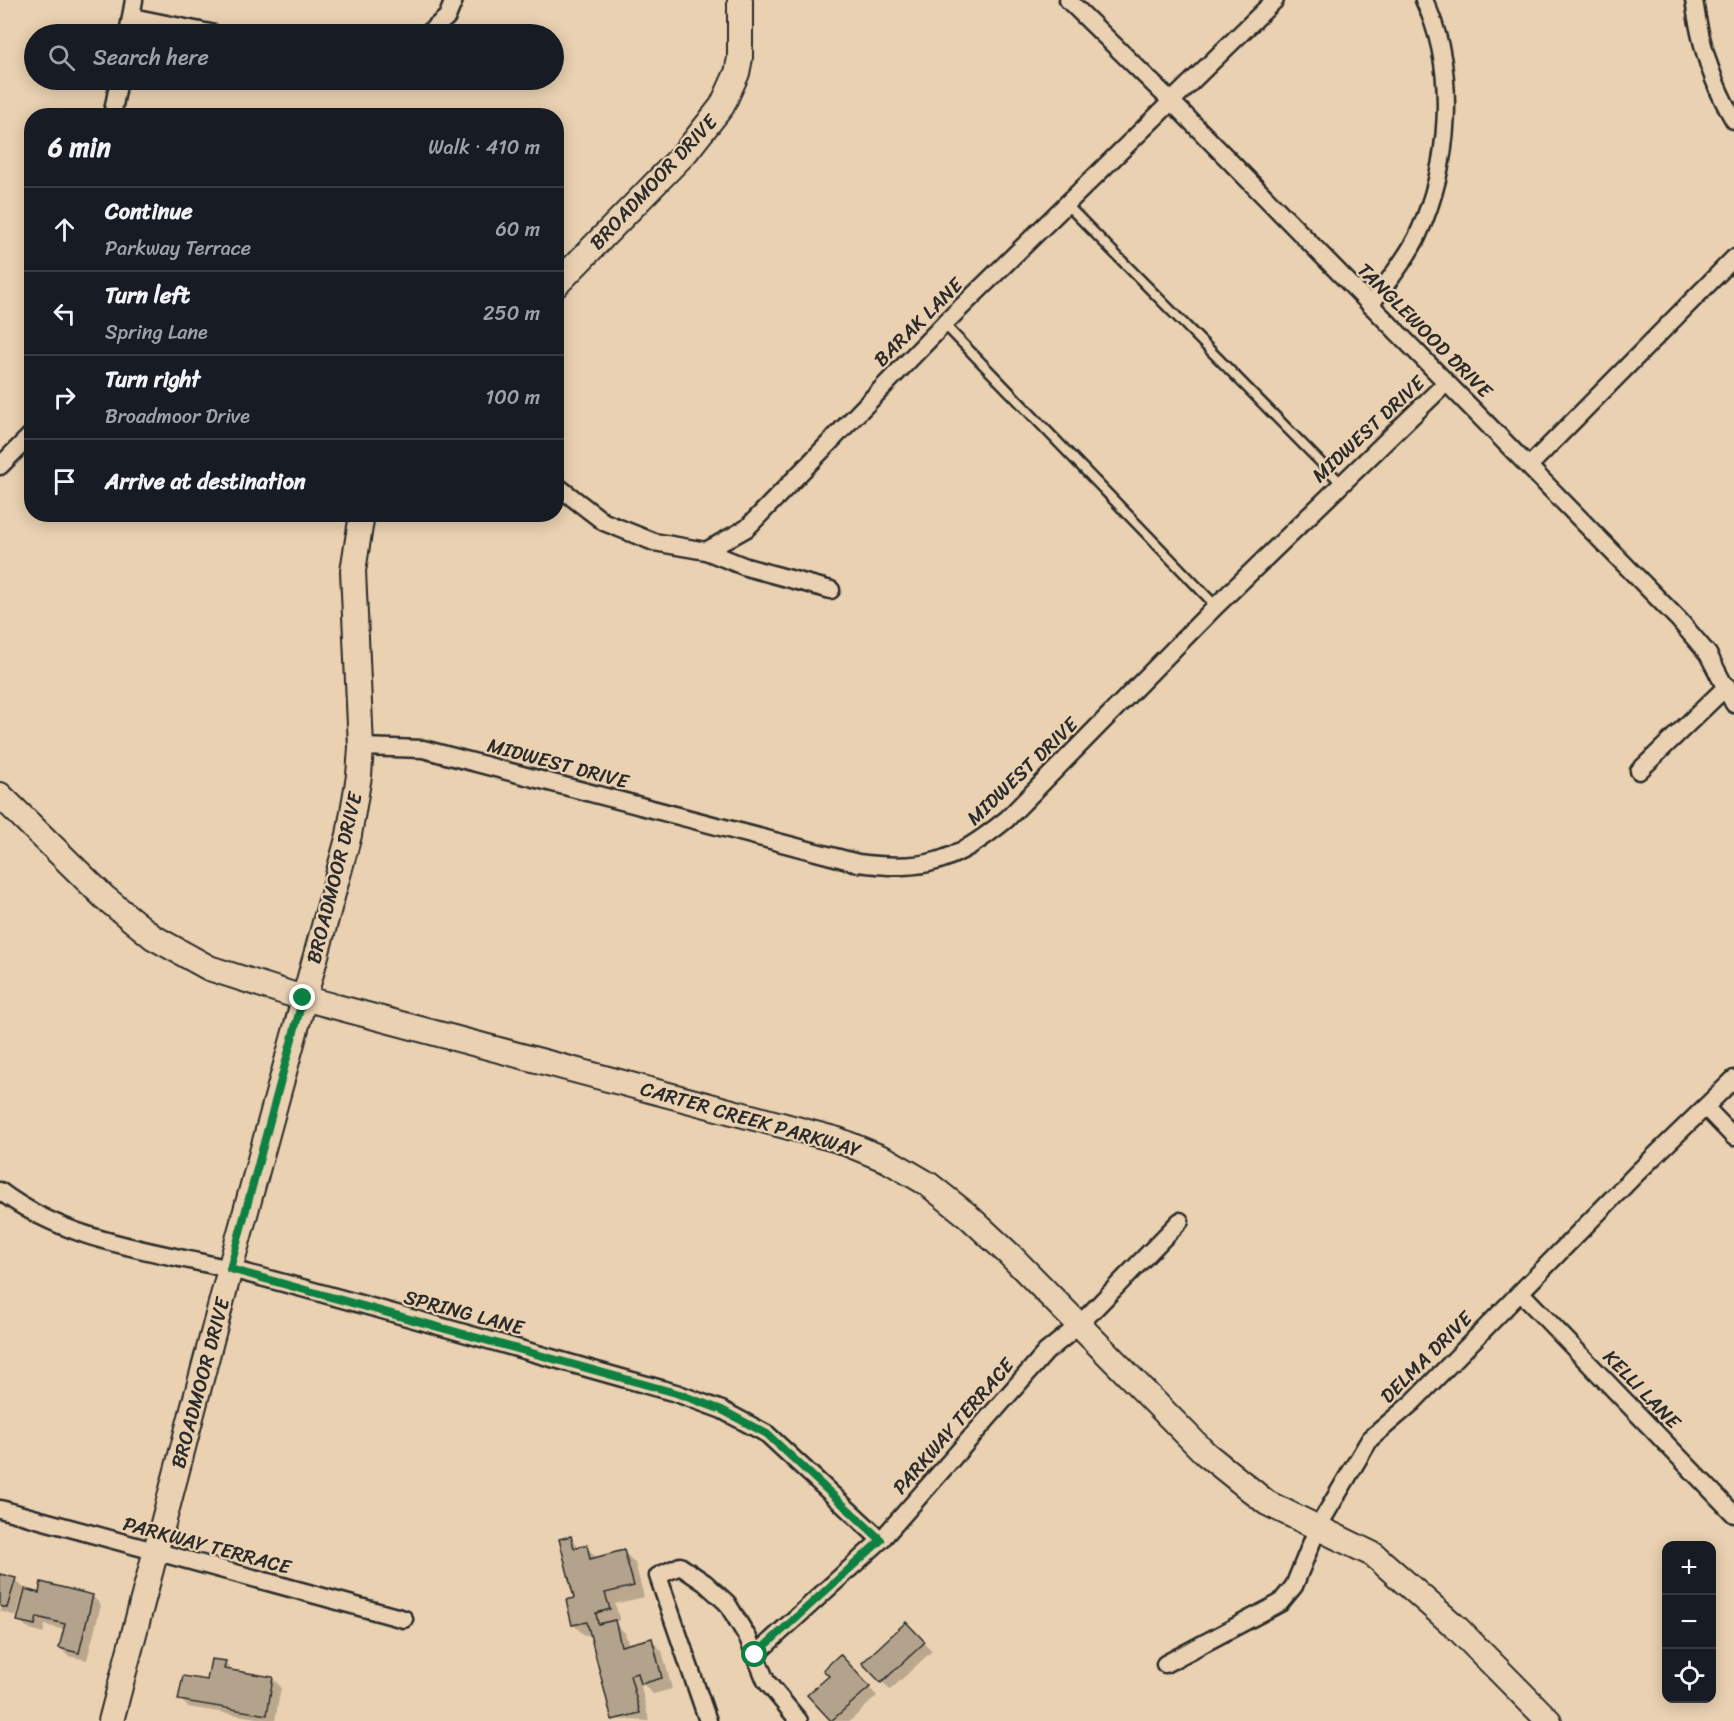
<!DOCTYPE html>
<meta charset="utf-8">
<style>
:root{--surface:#171b24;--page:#242831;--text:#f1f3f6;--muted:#9ea1a6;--line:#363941}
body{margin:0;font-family:Sriracha,sans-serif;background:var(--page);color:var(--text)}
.controls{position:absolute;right:18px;bottom:18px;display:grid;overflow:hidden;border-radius:12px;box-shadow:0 3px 15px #0003}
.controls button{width:54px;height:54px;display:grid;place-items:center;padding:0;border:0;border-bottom:2px solid var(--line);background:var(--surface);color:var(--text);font:30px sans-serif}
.stop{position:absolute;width:18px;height:18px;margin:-14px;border:4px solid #0b8043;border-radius:50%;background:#fff}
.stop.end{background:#0b8043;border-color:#fff;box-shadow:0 2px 6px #0008}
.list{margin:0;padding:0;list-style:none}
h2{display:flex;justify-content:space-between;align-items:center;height:78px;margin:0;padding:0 24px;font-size:26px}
h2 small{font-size:20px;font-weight:400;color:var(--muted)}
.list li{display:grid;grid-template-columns:39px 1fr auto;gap:18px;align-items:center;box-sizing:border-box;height:84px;padding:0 24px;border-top:2px solid var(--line)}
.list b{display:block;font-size:22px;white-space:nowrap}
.list p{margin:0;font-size:20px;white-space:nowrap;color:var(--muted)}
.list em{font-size:20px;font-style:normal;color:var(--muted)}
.icon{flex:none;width:33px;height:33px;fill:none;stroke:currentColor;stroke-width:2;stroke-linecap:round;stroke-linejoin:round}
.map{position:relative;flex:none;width:1734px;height:1721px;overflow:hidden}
.search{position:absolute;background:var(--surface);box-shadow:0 3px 15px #0003;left:24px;top:24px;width:540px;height:66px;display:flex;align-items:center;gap:15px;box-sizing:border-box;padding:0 21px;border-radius:33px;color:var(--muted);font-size:22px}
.panel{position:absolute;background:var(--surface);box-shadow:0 3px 15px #0003;left:24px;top:108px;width:540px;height:414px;border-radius:24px}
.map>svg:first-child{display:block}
.shadow{fill:#0003}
.building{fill:#b4a38c;stroke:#2b2b2b;stroke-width:1.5}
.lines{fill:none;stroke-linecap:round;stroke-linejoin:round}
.lane-casing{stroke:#2b2b2b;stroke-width:13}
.street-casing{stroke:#2b2b2b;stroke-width:21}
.secondary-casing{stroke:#2b2b2b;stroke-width:28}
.lane{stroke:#e9d1b1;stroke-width:8}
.street{stroke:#e9d1b1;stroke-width:16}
.secondary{stroke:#e9d1b1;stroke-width:24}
.route{stroke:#0b8043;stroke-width:8}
.labels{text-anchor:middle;stroke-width:4.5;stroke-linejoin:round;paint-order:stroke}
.street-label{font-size:20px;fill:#2b2b2b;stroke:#e9d1b1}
</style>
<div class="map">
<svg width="1734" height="1721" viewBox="0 0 1734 1721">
<rect width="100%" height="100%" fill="#e9d1b1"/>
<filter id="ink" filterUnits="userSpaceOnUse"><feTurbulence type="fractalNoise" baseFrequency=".0167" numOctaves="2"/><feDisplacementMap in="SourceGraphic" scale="12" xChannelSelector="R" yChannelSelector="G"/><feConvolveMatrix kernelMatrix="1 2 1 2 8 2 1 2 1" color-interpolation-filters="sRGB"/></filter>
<g filter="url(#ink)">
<g class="shadow">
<polygon points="570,1538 580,1548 586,1546 597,1558 624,1552 635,1563 644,1597 615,1604 620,1620 614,1622 625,1633 629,1645 651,1640 662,1651 672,1689 653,1694 644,1685 641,1686 649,1721 614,1719 591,1634 585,1636 574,1625 576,1599"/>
<polygon points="0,1575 15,1580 24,1588 16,1616 0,1611"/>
<polygon points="42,1584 93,1597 101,1605 87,1660 68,1656 60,1647 65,1630 45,1625 43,1633 27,1628 18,1620 40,1594"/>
<polygon points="906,1624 932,1651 890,1690 865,1663"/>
<polygon points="225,1663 233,1671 273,1679 281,1687 275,1721 188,1707 180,1699 208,1682"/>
<polygon points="848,1664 877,1696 850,1721 833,1721 809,1695"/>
</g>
<g class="building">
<polygon points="571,1536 574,1548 587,1545 590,1559 624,1550 634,1586 605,1593 610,1609 596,1613 598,1624 615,1620 621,1646 652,1638 662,1678 641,1684 638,1673 630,1675 640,1713 612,1720 587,1622 572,1625 566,1600 574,1598 559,1539"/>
<polygon points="0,1574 16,1578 7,1608 0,1606"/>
<polygon points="41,1582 93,1595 79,1653 59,1648 65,1624 37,1617 35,1625 17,1621 25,1589 39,1593"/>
<polygon points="906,1622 925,1642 881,1683 862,1663"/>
<polygon points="840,1654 870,1687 831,1721 807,1695 829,1676 823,1670"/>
<polygon points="211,1659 226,1661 224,1669 273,1677 267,1715 178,1700 183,1676 207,1680"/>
</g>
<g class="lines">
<g class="lane-casing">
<g id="lane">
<polyline points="1067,205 1341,483"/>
<polyline points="944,324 1216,606"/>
</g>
</g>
<g class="street-casing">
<g id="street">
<polyline points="1068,0 1172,102 1679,620 1708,654 1734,704"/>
<path d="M1694 0C1700 43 1711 82 1734 120"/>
<polyline points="132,17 215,34"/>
<polyline points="128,34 134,0"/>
<polyline points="427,34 447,17 454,0"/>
<polyline points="112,116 119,80"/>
<path d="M1370 305C1386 284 1405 261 1417 237 1450 166 1458 71 1424 0"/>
<polyline points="1530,465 1734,258"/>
<polyline points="0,466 32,434"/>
<polyline points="556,485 604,522 654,542 706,551 746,567 831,590"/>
<polyline points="706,551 747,528 944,324 1275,0"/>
<path d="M361 747 423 749 858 863C926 872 954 862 1007 819L1216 606 1446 383"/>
<polyline points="1639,771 1727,686"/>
<polyline points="1706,1108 1734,1137"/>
<path d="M0 1191C67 1242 151 1250 230 1269 379 1307 527 1352 676 1393L722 1410 767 1434 881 1540"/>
<polyline points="1521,1293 1734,1514"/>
<polyline points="0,1509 404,1619"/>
<polyline points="755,1655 881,1540 1046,1352 1078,1326 1180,1221"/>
<polyline points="1165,1664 1280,1603 1294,1586 1318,1527 1370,1439 1413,1402 1636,1174 1734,1079"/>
<polyline points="708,1721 658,1576 680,1566 705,1583 727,1603 748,1638 766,1681 799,1721"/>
</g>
</g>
<g class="secondary-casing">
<g id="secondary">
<polyline points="556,285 685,153 722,106 737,73 740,58 740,0"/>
<polyline points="0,795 104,897 153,937 209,968 303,998 838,1140 887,1160 928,1184 967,1215 1009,1254 1206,1454 1267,1503 1374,1555 1458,1629 1549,1721"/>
<polyline points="111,1721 230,1269 349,835 359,776 361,747 353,571 362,514"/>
</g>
</g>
<use href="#lane" class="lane"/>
<use href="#street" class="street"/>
<use href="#secondary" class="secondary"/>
</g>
</g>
<g class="lines" filter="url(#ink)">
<polyline class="route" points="303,998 230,1269 676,1393 722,1410 767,1434 881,1540 755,1655"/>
</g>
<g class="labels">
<g class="street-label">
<text transform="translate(653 182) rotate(-47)" y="7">BROADMOOR DRIVE</text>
<text transform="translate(918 322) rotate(-45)" y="7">BARAK LANE</text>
<text transform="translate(1425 330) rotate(45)" y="7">TANGLEWOOD DRIVE</text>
<text transform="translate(1368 429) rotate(-43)" y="7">MIDWEST DRIVE</text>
<text transform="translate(558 763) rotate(15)" y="7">MIDWEST DRIVE</text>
<text transform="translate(1022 771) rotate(-44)" y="7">MIDWEST DRIVE</text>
<text transform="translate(334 878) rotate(-76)" y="7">BROADMOOR DRIVE</text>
<text transform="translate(751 1119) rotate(16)" y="7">CARTER CREEK PARKWAY</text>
<text transform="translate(464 1312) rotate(15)" y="7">SPRING LANE</text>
<text transform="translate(1426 1357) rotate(-45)" y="7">DELMA DRIVE</text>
<text transform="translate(200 1383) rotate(-75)" y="7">BROADMOOR DRIVE</text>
<text transform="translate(1642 1389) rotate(46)" y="7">KELLI LANE</text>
<text transform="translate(953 1426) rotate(-49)" y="7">PARKWAY TERRACE</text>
<text transform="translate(207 1545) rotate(15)" y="7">PARKWAY TERRACE</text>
</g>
</g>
</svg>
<div class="controls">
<button>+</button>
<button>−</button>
<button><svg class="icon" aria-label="locate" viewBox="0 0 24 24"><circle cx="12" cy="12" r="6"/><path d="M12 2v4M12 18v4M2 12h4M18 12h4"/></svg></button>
</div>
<div class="stop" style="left:755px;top:1655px"></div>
<div class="stop end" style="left:303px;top:998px"></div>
<div class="search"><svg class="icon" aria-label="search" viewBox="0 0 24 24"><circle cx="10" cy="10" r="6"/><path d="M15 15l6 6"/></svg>Search here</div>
<section class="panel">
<h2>6 min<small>Walk · 410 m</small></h2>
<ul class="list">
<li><svg class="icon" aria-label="ahead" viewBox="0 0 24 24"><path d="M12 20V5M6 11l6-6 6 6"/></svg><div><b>Continue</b><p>Parkway Terrace</p></div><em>60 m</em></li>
<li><svg class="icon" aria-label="left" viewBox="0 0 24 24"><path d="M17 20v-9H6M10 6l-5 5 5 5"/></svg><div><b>Turn left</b><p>Spring Lane</p></div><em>250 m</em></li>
<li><svg class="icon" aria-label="right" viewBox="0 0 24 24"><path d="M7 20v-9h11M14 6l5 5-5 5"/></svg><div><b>Turn right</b><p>Broadmoor Drive</p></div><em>100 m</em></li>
<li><svg class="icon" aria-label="arrive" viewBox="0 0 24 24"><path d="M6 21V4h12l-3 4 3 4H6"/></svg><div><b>Arrive at destination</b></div></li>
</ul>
</section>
</div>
